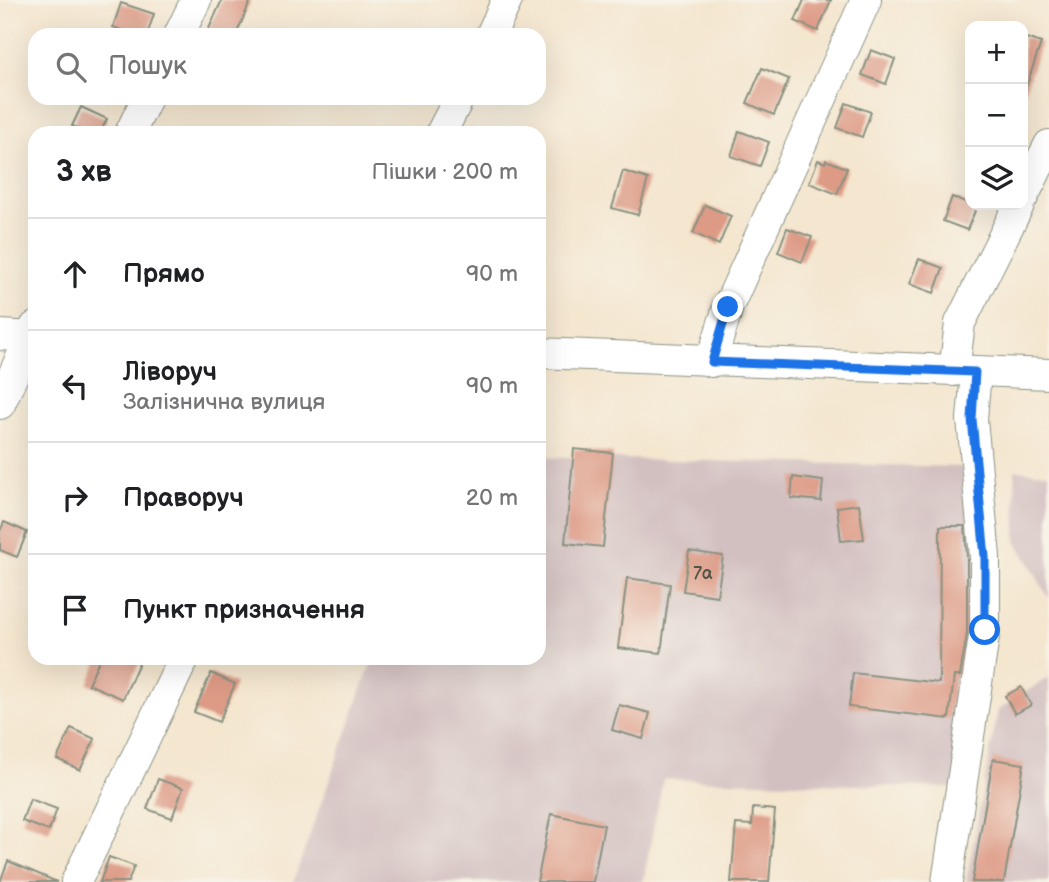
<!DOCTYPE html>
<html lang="uk">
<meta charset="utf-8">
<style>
:root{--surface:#fff;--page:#f2f2f2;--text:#202124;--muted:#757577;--line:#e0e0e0}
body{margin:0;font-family:"Balsamiq Sans",sans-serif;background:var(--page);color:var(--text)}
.controls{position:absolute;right:21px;top:21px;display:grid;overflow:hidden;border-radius:14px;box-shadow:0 7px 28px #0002}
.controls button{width:63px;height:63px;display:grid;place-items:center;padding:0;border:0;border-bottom:2px solid var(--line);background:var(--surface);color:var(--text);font:35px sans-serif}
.stop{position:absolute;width:21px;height:21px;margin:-16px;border:5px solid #1a73e8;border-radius:50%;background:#fff}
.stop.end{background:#1a73e8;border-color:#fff;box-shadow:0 2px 7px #0008}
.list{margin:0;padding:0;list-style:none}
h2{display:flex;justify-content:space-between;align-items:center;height:91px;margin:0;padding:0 28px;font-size:30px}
h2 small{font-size:23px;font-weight:400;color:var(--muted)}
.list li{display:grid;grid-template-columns:46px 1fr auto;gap:21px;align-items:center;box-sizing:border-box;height:112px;padding:0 28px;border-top:2px solid var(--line)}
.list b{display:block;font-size:26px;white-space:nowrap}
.list p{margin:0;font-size:23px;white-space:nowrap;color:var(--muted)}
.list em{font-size:23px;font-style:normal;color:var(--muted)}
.icon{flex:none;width:38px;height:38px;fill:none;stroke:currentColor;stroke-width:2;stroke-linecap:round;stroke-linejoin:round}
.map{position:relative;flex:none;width:1049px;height:882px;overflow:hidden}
.search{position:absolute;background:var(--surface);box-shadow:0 7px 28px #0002;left:28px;top:28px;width:518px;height:77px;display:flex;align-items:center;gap:18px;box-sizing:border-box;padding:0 24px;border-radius:21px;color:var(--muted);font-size:26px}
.panel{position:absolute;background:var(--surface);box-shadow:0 7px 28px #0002;left:28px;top:126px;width:518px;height:539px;border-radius:21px}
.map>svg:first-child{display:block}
.industrial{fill:#d2bfc0}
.building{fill:#dd9a85}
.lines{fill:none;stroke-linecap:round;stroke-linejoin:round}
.minor-casing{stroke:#8a9282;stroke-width:32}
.minor{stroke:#fff;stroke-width:30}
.route{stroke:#1a73e8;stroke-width:9}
.labels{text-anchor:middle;stroke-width:5;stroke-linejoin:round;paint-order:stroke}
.number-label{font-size:18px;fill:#4e5448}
</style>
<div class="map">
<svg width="1049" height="882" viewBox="0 0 1049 882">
<rect width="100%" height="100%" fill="#f7f3e8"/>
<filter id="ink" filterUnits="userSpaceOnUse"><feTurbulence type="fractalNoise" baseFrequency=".0143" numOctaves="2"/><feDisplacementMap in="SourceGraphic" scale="14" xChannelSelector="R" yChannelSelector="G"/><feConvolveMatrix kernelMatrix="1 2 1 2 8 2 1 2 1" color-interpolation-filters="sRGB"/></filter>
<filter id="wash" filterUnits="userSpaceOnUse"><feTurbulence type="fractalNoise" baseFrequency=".00686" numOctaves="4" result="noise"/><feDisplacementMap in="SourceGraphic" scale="28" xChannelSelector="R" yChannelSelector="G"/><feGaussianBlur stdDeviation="1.57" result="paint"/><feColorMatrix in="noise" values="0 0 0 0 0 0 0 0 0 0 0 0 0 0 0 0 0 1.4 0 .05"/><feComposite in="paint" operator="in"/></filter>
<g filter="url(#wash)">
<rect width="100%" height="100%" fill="#f4e6cf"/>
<g class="industrial">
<polygon points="539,457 962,467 982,596 954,788 663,779 643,882 293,882 373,658 539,658"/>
<polygon points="1015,470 1049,473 1049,598 1016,541"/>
<polygon points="1049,677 1049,882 966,882 998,710"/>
</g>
<g id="blocks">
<g class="building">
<polygon points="222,0 251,0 236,35 206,35"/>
<polygon points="804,0 831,0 818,31 795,21"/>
<polygon points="121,3 154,14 147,35 135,35 113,27"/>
<polygon points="1023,37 1041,43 1025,90 1023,89"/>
<polygon points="871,50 895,59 886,84 862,75"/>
<polygon points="762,68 789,79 774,115 747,103"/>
<polygon points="846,103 871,112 862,137 837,128"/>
<polygon points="81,107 107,119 100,133 88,133 72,126"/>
<polygon points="739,131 769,142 760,166 731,156"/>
<polygon points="818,160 825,163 826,160 847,168 837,194 809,183"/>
<polygon points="623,171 648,179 638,215 612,208"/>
<polygon points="952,197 977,206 967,230 943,221"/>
<polygon points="705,205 731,216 719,245 693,233"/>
<polygon points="787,228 812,237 802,262 778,252"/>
<polygon points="919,259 943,268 934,293 909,284"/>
<polygon points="574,449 613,453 603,547 565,543"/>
<polygon points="793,477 823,481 821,501 791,498"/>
<polygon points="859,504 864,539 841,541 837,507"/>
<polygon points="4,522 27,532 17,557 0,550 0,531"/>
<polygon points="940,526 965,526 967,557 967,634 960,676 954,676 949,719 849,707 853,673 939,683"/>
<polygon points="689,551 723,556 717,596 683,591"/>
<polygon points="627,578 670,584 661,653 618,648"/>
<polygon points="100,658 141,658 123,699 88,684"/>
<polygon points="211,673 235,684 219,722 194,712"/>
<polygon points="1021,687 1031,705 1015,714 1005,696"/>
<polygon points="619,705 650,713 643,739 612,730"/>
<polygon points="71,728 95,739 80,770 57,759"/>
<polygon points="993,759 1024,764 1004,882 972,882"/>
<polygon points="158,779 183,788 172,818 147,809"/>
<polygon points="30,799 57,809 49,831 22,821"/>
<polygon points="753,808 775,810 769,882 731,882 736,824 752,825"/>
<polygon points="551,814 604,825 593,882 537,882"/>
<polygon points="109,857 134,866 128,882 100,882"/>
<polygon points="8,861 57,882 0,882"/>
</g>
</g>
</g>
<g filter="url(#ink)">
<use href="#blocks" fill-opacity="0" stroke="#8a9282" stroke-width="2"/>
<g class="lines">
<g class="minor-casing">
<g id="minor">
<polyline points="179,35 196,0"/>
<polyline points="491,35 507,0"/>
<polyline points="130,133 147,98"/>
<polyline points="441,133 459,98"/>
<polyline points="1023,197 1049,145"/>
<polyline points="0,335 35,337"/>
<polyline points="539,353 1049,374"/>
<polyline points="711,362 728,307 866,0"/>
<polyline points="954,371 960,323 1019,205"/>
<polyline points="0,404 35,327"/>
<polyline points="76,882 184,658"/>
<polyline points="947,882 985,630 985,557 972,419 976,372"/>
</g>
</g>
<use href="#minor" class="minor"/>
</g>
</g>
<g class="lines" filter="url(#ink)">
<polyline class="route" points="728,307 712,362 975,372 972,419 985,557 985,630"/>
</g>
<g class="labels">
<g class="number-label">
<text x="703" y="579">7а</text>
</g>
</g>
</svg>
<div class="controls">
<button>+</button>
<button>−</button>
<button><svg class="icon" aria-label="layers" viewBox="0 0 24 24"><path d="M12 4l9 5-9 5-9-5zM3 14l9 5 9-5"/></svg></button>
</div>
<div class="stop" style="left:985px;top:630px"></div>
<div class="stop end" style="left:728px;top:307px"></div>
<div class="search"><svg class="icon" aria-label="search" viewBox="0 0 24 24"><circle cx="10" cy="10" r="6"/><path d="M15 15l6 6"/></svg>Пошук</div>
<section class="panel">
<h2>3 хв<small>Пішки · 200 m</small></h2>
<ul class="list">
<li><svg class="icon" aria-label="ahead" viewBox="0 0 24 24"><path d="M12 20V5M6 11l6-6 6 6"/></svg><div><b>Прямо</b></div><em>90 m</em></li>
<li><svg class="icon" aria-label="left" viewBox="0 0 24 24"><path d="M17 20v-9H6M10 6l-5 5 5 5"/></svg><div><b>Ліворуч</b><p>Залізнична вулиця</p></div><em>90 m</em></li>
<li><svg class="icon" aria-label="right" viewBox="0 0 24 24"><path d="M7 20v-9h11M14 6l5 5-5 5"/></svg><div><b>Праворуч</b></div><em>20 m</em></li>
<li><svg class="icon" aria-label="arrive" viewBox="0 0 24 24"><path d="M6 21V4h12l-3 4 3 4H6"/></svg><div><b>Пункт призначення</b></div></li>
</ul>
</section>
</div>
